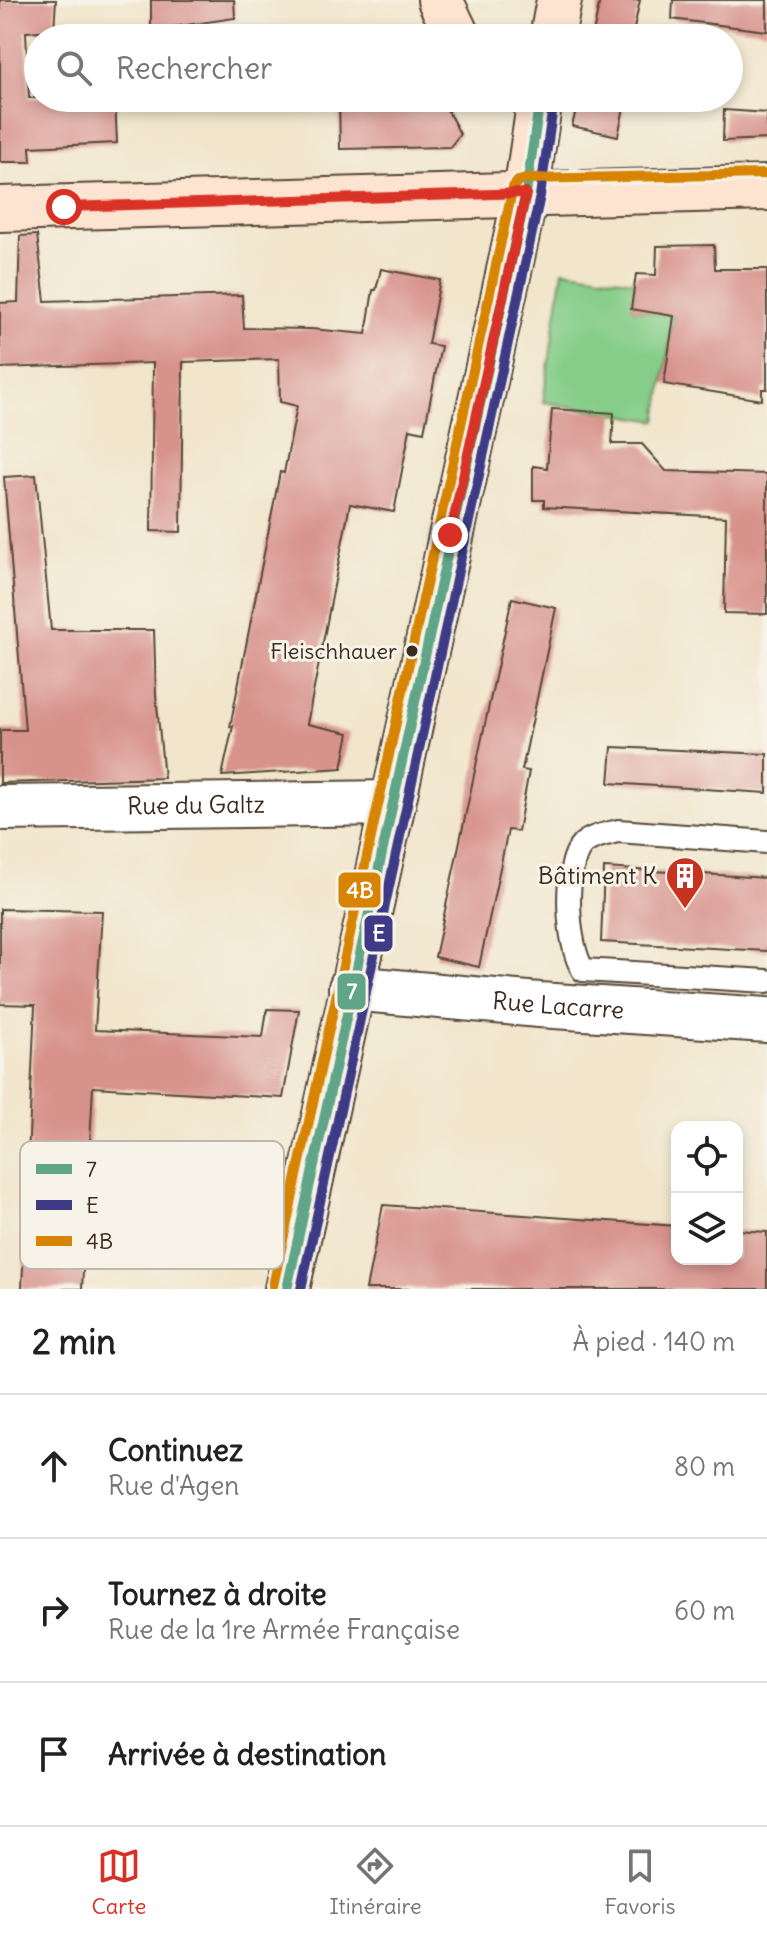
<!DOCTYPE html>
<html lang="fr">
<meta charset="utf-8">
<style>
:root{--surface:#fff;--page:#f6f6f6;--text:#202124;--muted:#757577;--line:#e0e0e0;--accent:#d93025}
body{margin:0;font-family:Delius,sans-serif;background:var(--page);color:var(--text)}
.controls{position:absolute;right:24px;bottom:24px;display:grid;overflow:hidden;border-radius:16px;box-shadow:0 4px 12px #0003}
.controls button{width:72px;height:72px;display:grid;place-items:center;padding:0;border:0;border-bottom:2px solid var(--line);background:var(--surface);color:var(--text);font:40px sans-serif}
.stop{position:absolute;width:24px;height:24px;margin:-18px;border:6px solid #d93025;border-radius:50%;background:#fff}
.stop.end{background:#d93025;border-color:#fff;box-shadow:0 2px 8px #0008}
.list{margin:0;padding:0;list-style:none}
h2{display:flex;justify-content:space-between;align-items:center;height:104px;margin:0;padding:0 32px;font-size:34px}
h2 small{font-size:26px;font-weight:400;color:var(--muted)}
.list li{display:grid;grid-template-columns:52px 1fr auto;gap:24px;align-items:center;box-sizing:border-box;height:144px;padding:0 32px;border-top:2px solid var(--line)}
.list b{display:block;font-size:30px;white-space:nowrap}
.list p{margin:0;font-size:26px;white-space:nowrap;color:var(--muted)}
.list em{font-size:26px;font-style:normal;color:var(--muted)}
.icon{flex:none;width:44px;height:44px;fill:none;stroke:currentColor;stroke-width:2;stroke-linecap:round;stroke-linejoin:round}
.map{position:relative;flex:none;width:767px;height:1289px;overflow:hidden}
.search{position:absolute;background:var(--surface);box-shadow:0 4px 12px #0003;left:24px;right:24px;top:24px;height:88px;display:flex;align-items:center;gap:20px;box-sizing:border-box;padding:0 28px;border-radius:44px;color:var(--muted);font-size:30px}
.sheet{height:536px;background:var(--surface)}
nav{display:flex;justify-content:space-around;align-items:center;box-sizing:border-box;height:112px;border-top:2px solid var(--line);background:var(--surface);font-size:22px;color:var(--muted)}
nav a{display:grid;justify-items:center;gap:4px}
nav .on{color:var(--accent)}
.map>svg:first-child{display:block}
.green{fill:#86cd89;stroke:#607c54;stroke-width:2}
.building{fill:#d7928b}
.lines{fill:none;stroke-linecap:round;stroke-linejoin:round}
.lane-casing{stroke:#564638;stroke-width:26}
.street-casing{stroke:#564638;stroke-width:48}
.secondary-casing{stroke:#564638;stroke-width:48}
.lane{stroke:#fff;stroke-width:22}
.street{stroke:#fff;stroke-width:44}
.secondary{stroke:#fde4d1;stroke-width:44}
.bus-1-casing{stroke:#f7f3e8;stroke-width:16}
.bus-2-casing{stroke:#f7f3e8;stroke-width:16}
.bus-3-casing{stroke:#f7f3e8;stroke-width:16}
.bus-1{stroke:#61a587;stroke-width:10}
.bus-2{stroke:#3e3a86;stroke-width:10}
.bus-3{stroke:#d78404;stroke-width:10}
.route{stroke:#d93025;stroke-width:10}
.bus-dot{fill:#3b2a1e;stroke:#f7f3e8;stroke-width:3}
.labels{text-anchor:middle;stroke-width:6;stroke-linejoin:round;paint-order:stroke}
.bus-label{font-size:22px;fill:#3b2a1e;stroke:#f7f3e8;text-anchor:end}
.street-label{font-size:24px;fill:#3b2a1e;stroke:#f7f3e8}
.poi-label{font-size:24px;fill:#3b2a1e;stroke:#f7f3e8;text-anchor:end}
.key{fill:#f7f3e8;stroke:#bfb7ab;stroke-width:2}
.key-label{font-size:22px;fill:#3b2a1e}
.line-badge{stroke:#f7f3e8;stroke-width:3}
.badge-label{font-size:22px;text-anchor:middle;font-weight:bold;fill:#fff}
</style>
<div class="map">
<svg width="767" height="1289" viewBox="0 0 767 1289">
<rect width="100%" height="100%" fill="#f7f3e8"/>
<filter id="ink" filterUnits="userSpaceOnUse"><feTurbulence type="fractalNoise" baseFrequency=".0125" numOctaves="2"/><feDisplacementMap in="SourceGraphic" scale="16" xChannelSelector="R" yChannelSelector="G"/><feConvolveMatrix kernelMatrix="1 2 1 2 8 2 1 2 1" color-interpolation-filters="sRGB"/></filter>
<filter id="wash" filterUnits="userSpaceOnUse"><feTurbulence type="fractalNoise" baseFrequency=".006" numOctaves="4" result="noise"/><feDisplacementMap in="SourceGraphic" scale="32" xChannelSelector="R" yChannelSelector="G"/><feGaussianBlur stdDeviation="1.8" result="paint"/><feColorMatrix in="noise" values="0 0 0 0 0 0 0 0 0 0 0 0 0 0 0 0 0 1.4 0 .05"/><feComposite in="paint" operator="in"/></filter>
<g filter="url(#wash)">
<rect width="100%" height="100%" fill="#f1e5cb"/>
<polygon class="green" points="563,270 635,281 632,309 674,316 657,421 543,402"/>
<g id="blocks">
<g class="building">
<polygon points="0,0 56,0 54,30 26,32 29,98 115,98 117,143 30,147 31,162 0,162"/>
<polygon points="151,0 234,0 235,18 151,30"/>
<polygon points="600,0 640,0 632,38 592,38"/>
<polygon points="673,0 767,0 767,31 672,19"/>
<polygon points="339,98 441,98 460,134 450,147 340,149"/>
<polygon points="579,98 626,98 618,136 572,126"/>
<polygon points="724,110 767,113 767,139 723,141"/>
<polygon points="37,235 45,301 242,295 244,328 311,329 366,334 373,290 376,290 381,269 440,280 428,344 441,346 424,432 410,429 394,512 350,504 307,724 349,733 342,768 222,776 233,726 230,727 280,472 284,473 297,406 280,402 279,359 183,362 181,532 151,531 153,363 0,368 0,303 18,302 20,236"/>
<polygon points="714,245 715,269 767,269 767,389 762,389 762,400 664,384 674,316 631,309 636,274 656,275 657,246"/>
<polygon points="552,409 614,413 612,444 642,444 666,471 767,474 767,614 724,613 726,517 544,507 544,500 533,500 533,466 547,468"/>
<polygon points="36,475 51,630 154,630 156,695 164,778 0,783 0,730 25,730 4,477"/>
<polygon points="512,598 556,608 522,770 529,771 518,831 508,830 479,967 435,957"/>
<polygon points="612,747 767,754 767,793 609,783"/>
<polygon points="604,868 767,878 767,951 601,942"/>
<polygon points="0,909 102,911 95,1030 263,1037 267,1009 299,1010 283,1098 93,1087 82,1289 22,1289 35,1005 0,1004"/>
<polygon points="383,1205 677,1226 677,1259 737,1259 737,1230 767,1232 767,1289 366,1289"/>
</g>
</g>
</g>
<g filter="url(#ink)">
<use href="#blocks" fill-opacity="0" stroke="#564638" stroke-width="2"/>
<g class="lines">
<g class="lane-casing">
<path id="lane" d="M767 842 618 831C607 834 592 836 583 844 562 865 567 946 583 970L767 981"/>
</g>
<g class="street-casing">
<g id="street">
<path id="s1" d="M0 808 393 803"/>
<path id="s2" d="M351 988 539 1005 767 1020"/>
</g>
</g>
<g class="secondary-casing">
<g id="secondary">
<polyline points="440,0 458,38"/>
<polyline points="552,38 559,0"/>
<polyline points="0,209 767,188"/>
<polyline points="287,1289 526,193 540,98"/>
</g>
</g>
<use href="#lane" class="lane"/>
<use href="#street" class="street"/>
<use href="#secondary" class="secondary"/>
<g class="bus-1-casing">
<polyline id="bus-1" points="287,1289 526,193 540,98"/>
</g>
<g class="bus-2-casing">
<polyline id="bus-2" points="301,1289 540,196 554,100"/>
</g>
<g class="bus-3-casing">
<polyline id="bus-3" points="273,1286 513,187 518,181 526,179 767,174"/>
</g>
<use href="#bus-1" class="bus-1"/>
<use href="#bus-2" class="bus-2"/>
<use href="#bus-3" class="bus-3"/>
</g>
</g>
<g class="lines" filter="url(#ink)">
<polyline class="route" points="64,207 526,193 450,535"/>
</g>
<defs>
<g id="building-pin" transform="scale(2)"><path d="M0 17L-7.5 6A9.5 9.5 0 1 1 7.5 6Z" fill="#c8321e" stroke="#f7f3e8"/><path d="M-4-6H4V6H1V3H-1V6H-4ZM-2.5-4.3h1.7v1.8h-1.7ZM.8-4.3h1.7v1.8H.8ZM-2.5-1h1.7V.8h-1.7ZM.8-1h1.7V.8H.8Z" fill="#fff"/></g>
</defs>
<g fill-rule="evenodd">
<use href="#building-pin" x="685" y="876"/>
</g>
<circle class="bus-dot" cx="412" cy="651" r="7"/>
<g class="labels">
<g class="bus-label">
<text x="397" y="659">Fleischhauer</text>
</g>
<g class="street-label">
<text dy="8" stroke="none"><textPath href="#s1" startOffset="196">Rue du Galtz</textPath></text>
<text dy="8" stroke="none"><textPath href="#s2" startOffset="208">Rue Lacarre</textPath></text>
</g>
<g class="poi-label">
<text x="657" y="884">Bâtiment K</text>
</g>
</g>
<rect x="20" y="1141" width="264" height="128" rx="12" class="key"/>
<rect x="36" y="1164" width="36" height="10" fill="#61a587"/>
<rect x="36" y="1200" width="36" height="10" fill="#3e3a86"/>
<rect x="36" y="1236" width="36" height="10" fill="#d78404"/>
<g class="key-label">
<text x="86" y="1177">7</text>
<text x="86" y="1213">E</text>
<text x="86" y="1249">4B</text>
</g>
<g class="line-badge">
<rect x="337" y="871" width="45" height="38" rx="8" fill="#d78404"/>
<rect x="363" y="914" width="31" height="39" rx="8" fill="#3e3a86"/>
<rect x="336" y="972" width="31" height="39" rx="8" fill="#61a587"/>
</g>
<g class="badge-label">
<text x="360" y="898">4B</text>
<text x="379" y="941">E</text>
<text x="352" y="999">7</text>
</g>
</svg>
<div class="controls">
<button><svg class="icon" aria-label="locate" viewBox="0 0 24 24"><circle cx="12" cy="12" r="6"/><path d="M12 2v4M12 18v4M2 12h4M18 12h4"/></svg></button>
<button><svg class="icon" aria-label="layers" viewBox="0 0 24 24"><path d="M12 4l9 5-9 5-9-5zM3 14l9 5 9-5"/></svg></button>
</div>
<div class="stop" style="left:64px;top:207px"></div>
<div class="stop end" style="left:450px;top:535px"></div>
<div class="search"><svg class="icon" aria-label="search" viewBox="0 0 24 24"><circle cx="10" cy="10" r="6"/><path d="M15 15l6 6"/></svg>Rechercher</div>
</div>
<section class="sheet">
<h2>2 min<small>À pied · 140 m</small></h2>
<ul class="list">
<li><svg class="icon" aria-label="ahead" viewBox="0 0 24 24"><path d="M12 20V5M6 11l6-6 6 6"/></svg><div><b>Continuez</b><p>Rue d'Agen</p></div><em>80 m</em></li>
<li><svg class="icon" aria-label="right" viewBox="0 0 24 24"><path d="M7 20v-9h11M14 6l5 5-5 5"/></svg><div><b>Tournez à droite</b><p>Rue de la 1re Armée Française</p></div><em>60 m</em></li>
<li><svg class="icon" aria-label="arrive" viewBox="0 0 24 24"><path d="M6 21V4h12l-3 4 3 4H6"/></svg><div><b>Arrivée à destination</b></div></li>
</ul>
</section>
<nav>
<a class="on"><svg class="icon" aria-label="map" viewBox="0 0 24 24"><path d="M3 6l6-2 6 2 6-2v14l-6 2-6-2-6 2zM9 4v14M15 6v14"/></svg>Carte</a>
<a><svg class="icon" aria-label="directions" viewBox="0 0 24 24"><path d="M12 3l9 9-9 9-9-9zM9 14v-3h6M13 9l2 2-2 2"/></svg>Itinéraire</a>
<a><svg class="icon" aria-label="saved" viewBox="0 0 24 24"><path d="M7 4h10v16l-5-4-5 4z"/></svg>Favoris</a>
</nav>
